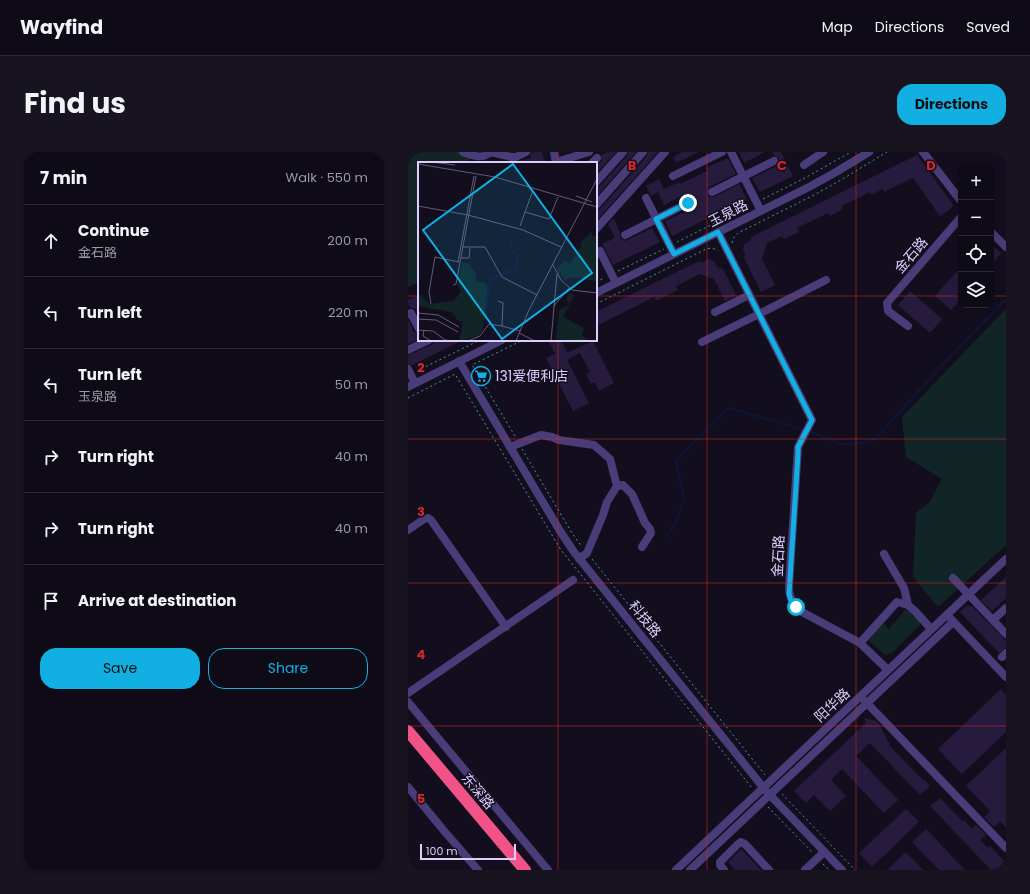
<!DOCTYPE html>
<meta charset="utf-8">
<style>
:root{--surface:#0e0a16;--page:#17131f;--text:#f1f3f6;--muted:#9b9aa1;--line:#2e2b35;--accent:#12afe3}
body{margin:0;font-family:Poppins,"Noto Sans SC",sans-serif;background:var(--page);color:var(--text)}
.controls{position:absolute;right:12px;top:12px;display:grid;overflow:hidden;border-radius:8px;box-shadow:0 2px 6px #0003}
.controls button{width:36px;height:36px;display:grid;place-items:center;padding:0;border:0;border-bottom:1px solid var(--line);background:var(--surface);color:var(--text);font:20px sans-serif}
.scale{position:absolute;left:12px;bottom:10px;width:96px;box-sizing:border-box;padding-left:4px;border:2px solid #dacefb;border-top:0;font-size:11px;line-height:14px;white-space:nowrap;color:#dacefb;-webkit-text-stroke:3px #130e1e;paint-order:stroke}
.stop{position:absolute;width:12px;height:12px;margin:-9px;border:3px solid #12afe3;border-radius:50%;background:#fff}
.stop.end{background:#12afe3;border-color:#fff;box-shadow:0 1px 4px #0008}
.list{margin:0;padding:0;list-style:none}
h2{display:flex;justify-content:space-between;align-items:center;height:52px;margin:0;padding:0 16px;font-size:17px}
h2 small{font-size:13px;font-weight:400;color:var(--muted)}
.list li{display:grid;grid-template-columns:26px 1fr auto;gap:12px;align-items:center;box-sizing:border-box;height:72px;padding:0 16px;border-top:1px solid var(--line)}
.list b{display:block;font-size:15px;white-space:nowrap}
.list p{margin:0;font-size:13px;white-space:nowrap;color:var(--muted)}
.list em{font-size:13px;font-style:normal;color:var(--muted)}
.actions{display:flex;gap:8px;padding:12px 16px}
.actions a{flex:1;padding:9px 0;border:1px solid var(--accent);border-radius:16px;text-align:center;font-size:14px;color:var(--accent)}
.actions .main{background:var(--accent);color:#111}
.icon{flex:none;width:22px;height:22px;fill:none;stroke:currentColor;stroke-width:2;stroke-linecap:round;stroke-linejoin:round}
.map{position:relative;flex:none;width:598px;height:718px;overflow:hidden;border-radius:16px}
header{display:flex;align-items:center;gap:24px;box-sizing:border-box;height:56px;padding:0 20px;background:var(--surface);border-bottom:1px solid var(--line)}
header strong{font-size:19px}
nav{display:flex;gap:22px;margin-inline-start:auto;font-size:14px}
.intro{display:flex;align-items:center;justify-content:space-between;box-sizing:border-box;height:96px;padding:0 24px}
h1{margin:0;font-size:28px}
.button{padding:10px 18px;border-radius:16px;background:var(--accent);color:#111;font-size:14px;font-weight:700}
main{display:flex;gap:24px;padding:0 24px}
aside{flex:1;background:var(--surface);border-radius:16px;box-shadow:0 2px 6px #0003}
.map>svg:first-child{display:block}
.green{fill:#112527}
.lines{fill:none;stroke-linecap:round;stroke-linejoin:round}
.stream{stroke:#0d1638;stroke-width:2}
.building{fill:#271b3d}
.path{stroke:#379da7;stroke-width:1;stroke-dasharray:2 3;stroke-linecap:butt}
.minor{stroke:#483c79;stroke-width:8}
.highway{stroke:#f15388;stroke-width:12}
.route{stroke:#12afe3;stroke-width:5}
.grid{fill:none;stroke:#d62828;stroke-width:1;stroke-opacity:0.55}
.labels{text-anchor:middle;stroke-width:3;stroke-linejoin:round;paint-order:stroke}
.street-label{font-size:14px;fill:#dacefb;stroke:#130e1e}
.poi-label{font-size:14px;fill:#dacefb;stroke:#130e1e;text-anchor:start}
.inset-river{fill:none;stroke:#0d1638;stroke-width:2}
.inset-road{fill:none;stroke:#635b76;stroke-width:1}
.view{fill:#12afe3;fill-opacity:0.15;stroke:#12afe3;stroke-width:2}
.inset-edge{fill:none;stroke:#dacefb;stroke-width:2}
.grid-label{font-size:13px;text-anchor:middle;font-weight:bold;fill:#d62828;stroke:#130e1e;stroke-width:3;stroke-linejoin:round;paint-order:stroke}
</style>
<header>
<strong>Wayfind</strong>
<nav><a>Map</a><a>Directions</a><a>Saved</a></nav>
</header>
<div class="intro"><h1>Find us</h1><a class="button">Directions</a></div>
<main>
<aside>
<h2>7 min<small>Walk · 550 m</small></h2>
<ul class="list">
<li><svg class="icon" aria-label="ahead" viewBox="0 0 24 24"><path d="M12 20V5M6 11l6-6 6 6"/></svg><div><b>Continue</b><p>金石路</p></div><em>200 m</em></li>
<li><svg class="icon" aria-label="left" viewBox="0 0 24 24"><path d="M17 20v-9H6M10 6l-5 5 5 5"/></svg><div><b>Turn left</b></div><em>220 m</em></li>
<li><svg class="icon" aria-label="left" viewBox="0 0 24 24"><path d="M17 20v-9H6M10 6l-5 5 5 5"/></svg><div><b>Turn left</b><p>玉泉路</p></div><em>50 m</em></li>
<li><svg class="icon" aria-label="right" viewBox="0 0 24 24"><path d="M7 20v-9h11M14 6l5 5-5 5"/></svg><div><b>Turn right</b></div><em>40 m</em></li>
<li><svg class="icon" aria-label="right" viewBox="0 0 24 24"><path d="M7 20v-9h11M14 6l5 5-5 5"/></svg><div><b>Turn right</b></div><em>40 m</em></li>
<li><svg class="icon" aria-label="arrive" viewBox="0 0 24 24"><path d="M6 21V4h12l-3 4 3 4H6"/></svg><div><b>Arrive at destination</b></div></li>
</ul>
<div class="actions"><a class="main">Save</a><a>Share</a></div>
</aside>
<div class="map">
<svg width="598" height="718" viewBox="0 0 598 718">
<rect width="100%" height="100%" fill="#130e1e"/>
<g class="green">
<polygon points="0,0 56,0 62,5 61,11 11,11 11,131 0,135"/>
<polygon points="598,157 598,393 530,455 505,425 508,361 521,351 534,327 498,305 494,265"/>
<polygon points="497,458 502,459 512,468 512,473 484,501 477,503 460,488 474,471 481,477"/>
</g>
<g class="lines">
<g class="stream">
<polyline points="401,279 433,292 455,291 467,287 536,211 598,147"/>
<polyline points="257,385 266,374 276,347 268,309 321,256 397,278"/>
</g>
</g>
<g class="building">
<polygon points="127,0 134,0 137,10 134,11 109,11 114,8 123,6 122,3 123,1"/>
<polygon points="200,0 208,0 188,22 188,15 194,8 193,3 195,2"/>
<polygon points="220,0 228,0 188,45 188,35 192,34 219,4"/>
<polygon points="240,0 250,0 188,69 188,58 192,57 239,4"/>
<polygon points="274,0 291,0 268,11 265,5"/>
<polygon points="331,0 357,0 336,11"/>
<polygon points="364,0 373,0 385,24 352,40 344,26 371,13 371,7 369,5 366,4"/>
<polygon points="509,3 546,54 532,64 505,26 476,40 475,37 463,43 462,40 434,54 435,57 422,64 420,61 389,76 391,80 376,87 374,84 359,91 354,107 367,133 353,140 336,106 337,102 335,97 336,92 342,89 343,85"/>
<polygon points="320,6 328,22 301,35 299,39 299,42 301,45 306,45 331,32 339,47 264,84 257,69 285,56 285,48 283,46 279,46 278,42 256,53 250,40 243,44 238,34 251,27 256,37 271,30 272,32 299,19 298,16"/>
<polygon points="204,67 206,67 212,80 212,86 217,89 244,76 252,90 205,113 194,92 207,86 200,72"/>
<polygon points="583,92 593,101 583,113"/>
<polygon points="301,107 306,109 309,115 315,117 328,143 317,149 306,127 292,122 268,134 270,138 248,149 246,145 188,174 188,160 291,109 295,110"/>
<polygon points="553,115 553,147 543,158 527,144"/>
<polygon points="502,139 534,167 522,181 490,153"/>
<polygon points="11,143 11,165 8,158 6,156 2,156 0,151 0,148"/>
<polygon points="0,167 6,180 11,182 11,187 0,192"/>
<polygon points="26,188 55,188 4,213 0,212 0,203 23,193 26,191"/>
<polygon points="140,188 153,188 159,201 185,189 206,231 191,239 187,230 183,232 178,222 182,220 172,201 159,208 181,251 165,259 138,206 147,202"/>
<polygon points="598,425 598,446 584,459 573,448"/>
<polygon points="558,454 564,454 596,487 598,489 598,495 591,501 552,460"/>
<polygon points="593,537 598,543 598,580 554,622 530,597"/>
<polygon points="456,566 468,569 472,573 479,588 482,592 481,593 515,628 516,627 522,634 512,643 462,591 448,604 490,648 476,661 434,617 423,628 438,644 422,659 406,643 398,651 386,639 458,571"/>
<polygon points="598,596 598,676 592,669 586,675 576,665 582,659 558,634"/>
<polygon points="532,646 555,670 556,668 564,677 568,673 578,683 572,688 580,696 582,694 598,711 598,718 583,718 522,654"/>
<polygon points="498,657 511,670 464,715 451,701"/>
<polygon points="518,677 557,718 531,718 504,690"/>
<polygon points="333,697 353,718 327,718 320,710"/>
<polygon points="498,700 515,718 479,718"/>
</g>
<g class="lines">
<g class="path">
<polyline points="355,47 397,26 443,0"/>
<polyline points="269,90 341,54"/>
<polyline points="324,91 326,85 330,81 406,43 433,28 479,0"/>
<polyline points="210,119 256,97"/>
<polyline points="188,130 196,126"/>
<polyline points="188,152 298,97 303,96 310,98"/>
<polyline points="9,219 72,188"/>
<polyline points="0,246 47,222 153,398 344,636"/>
<polyline points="107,284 64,213 115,188"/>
<polyline points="114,297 164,381 174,395"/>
<polyline points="184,407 357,623"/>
<polyline points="374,642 447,718"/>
<polyline points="360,655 405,701"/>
<polyline points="415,712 421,718"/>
</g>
<g class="minor">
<path d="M55 0C60 2 72 7 78 3 80 2 81 1 83 0L103 5H108L118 0"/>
<polyline points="146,0 148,11"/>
<polyline points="323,0 353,59"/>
<polyline points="515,0 553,49"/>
<polyline points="148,10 181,0"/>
<polyline points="184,11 189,6"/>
<polyline points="396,13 415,0"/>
<polyline points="265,24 314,0"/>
<polyline points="188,30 215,0"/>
<polyline points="304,40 366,9"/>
<polyline points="238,46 266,102"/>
<polyline points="188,53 235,0"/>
<polyline points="188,77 257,0"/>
<path d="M310 80 404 268 390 295 381 434C381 446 385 453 394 460L452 491 480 518"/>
<polyline points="583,80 598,95"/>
<polyline points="217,83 280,51"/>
<polyline points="188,102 192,99 208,131"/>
<polyline points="188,141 401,35 428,20 461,0"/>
<polyline points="307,160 341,143"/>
<polyline points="355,160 418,128"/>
<polyline points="0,162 3,161 11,177"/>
<polyline points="500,174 480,159 479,151 553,65"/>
<polyline points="294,190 347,164"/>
<polyline points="0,198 21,188"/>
<polyline points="51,209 152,379 166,400 358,639 434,718"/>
<polyline points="0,217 7,231"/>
<polyline points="0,235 94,188"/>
<polyline points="102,295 133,283 144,285 151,288 186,293 202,307 209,334 199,350 195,363 179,401 171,407"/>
<polyline points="209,334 215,333 224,342 237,371 242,377 243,381 234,395"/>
<polyline points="0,378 16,367 20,366 23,368 98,475"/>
<polyline points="476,402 496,436 500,453"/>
<polyline points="545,426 598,482"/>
<polyline points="542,466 598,525"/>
<polyline points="585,468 598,456"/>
<polyline points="452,491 489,450 500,453 507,459 523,477"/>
<polyline points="594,505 598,501"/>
<polyline points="0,541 165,428"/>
<polyline points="456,548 598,696"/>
<polyline points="0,550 140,718"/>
<polyline points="0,635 37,680 70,718"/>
<polyline points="268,718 598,407"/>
<polyline points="282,718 545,470"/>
<polyline points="316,718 312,713 312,710 330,692 333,690 337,692 361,718"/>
<polyline points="397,718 416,700"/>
</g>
<polyline class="highway" points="0,579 117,718"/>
</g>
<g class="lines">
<polyline class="route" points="280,51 248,67 266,102 310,80 404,268 390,295 390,302 381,442 383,449 388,455"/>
</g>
<path class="grid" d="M150 0V11M299 0V718M448 0V718M0 144H11M188 144H553M583 144H598M150 188V718M0 287H598M0 431H598M0 574H598"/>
<defs>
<g id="supermarket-ring" transform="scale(1)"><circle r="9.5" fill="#130e1e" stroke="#12afe3" stroke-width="1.5"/><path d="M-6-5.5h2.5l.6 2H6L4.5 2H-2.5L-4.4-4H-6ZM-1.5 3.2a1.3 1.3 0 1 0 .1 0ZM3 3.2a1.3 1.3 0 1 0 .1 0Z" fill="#12afe3"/></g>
</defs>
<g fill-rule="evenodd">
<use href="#supermarket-ring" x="73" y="224"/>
</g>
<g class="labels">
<g class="street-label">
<text transform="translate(320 61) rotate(-27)" y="5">玉泉路</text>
<text transform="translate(503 103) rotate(-49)" y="5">金石路</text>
<text transform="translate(370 404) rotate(-87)" y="5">金石路</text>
<text transform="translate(237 467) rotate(51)" y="5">科技路</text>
<text transform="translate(424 553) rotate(-43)" y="5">阳华路</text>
<text transform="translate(70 639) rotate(50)" y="5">东深路</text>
</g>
<g class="poi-label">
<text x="87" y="229">131爱便利店</text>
</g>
</g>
<g transform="translate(10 10)">
<rect width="179" height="179" fill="#130e1e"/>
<path d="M173 70 175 75 179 73V119L151 115 147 119 142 111H140L139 105 147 99 152 101 163 85 162 81ZM44 100 51 102 58 112V120L65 119 70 125 65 168 60 174 41 179 45 160 39 158 34 150 0 144V131L12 142 36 139 43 129 39 123ZM152 130 156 133 145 155 166 166 164 174 168 176 167 179 138 177 141 148 149 144 151 140 148 138Z" fill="#112527"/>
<path class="inset-river" d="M84 112 98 107 100 93 94 89 93 81M74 179 75 169 67 160 72 119 81 113"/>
<path class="inset-road" d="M14 0 37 3M0 2 77 15 179 45M158 34 174 40M0 44 50 53 105 68 143 85M107 50 131 57 140 35M102 64 115 28M45 85H67L84 115 119 133M43 96H51L52 86M40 100 56 14M135 103 143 118 154 128 179 131M35 123 38 122 58 14M80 139 85 141 84 164 102 169M13 142 11 130 17 95 41 100M135 145 151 126M0 151 20 153 41 165M0 157 18 158 40 170M0 168 15 169 27 178 33 179M6 168 5 174 13 179M101 171 117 179M50 179 62 174 71 162 84 164M98 179 110 150 179 17M133 179 139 112"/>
<path class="view" d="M95 2 174 111 84 177 5 68Z"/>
<rect width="179" height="179" class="inset-edge"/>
</g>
<g class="grid-label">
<text x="224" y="18">B</text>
<text x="374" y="18">C</text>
<text x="523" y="18">D</text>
<text x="13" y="220">2</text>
<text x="13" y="364">3</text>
<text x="13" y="507">4</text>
<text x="13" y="651">5</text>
</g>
</svg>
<div class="controls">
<button>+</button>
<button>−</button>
<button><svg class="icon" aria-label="locate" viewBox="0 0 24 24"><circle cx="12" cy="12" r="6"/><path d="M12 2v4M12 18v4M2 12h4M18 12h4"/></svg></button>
<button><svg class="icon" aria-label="layers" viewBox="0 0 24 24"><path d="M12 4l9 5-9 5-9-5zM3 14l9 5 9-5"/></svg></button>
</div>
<div class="scale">100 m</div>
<div class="stop" style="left:388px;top:455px"></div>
<div class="stop end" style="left:280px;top:51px"></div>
</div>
</main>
